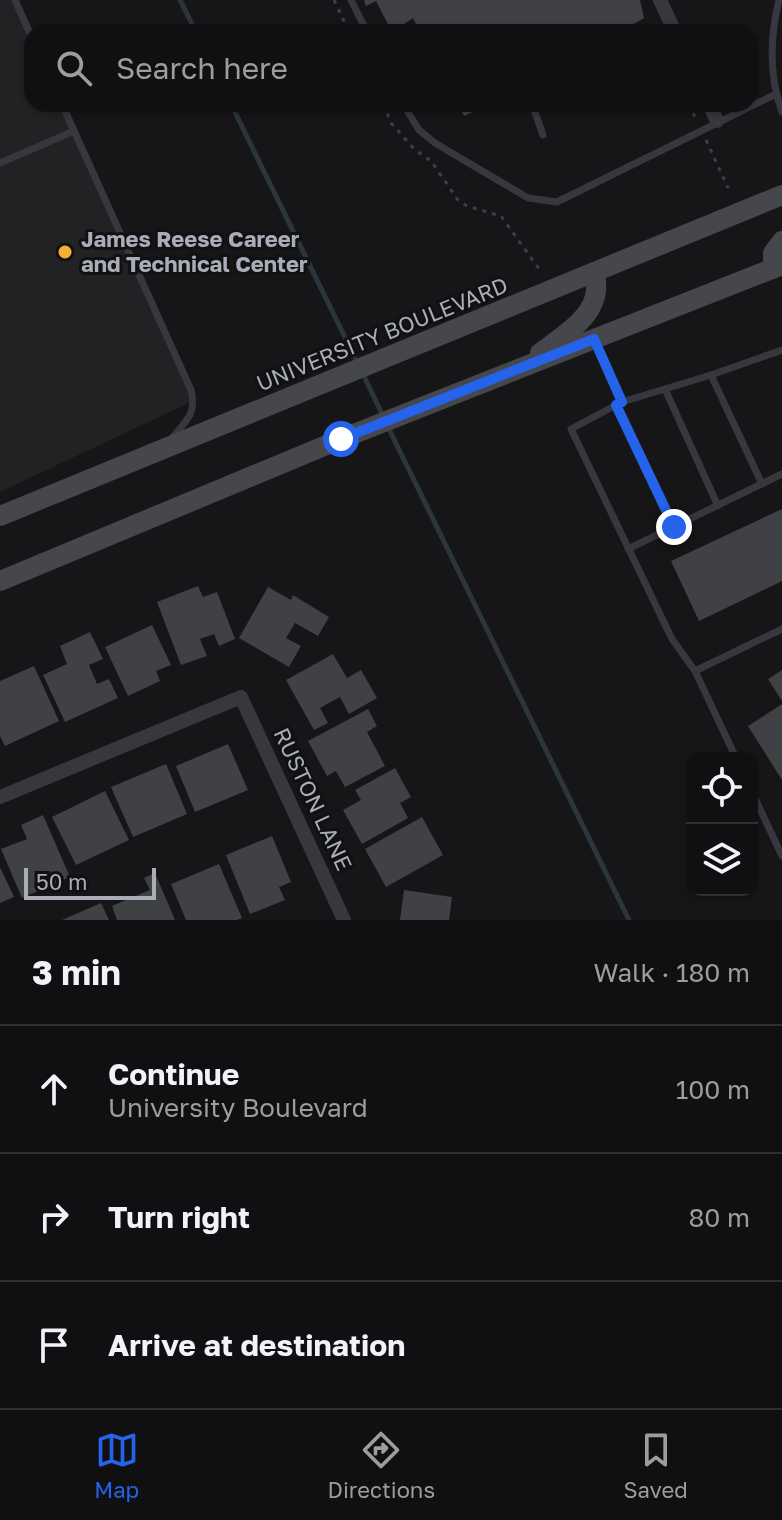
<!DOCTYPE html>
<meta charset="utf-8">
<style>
:root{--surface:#101012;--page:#19191b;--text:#f1f3f6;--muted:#9c9d9f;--line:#303032;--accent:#2563eb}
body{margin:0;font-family:"Golos Text",sans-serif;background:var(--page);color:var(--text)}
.controls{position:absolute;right:24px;bottom:24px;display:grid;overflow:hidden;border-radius:16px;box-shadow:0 2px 6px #0004}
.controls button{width:72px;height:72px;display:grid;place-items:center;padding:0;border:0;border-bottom:2px solid var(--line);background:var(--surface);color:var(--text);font:40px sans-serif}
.scale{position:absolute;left:24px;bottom:20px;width:132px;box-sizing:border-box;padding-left:8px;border:4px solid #a8adb8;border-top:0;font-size:22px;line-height:28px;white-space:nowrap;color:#a8adb8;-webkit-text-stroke:6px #111113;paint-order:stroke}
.stop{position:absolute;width:24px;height:24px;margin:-18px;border:6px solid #2563eb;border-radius:50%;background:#fff}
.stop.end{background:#2563eb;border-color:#fff;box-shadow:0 2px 8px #0008}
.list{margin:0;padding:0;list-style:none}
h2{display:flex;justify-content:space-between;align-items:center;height:104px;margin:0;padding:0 32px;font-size:34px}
h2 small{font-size:26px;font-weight:400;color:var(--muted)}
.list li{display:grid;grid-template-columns:52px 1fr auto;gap:24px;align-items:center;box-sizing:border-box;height:128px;padding:0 32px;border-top:2px solid var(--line)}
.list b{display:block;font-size:30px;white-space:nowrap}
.list p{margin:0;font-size:26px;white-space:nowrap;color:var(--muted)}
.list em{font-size:26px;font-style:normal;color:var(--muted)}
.icon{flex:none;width:44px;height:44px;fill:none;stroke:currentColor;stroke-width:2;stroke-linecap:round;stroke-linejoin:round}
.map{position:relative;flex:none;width:782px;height:920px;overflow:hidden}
.search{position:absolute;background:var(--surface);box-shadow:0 2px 6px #0004;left:24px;right:24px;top:24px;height:88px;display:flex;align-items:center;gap:20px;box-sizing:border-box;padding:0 28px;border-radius:24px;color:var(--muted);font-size:30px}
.sheet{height:488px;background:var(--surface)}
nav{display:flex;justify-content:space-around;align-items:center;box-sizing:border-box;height:112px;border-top:2px solid var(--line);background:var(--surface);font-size:22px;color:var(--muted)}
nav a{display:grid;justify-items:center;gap:4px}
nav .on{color:var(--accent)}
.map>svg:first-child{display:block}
.built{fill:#222225}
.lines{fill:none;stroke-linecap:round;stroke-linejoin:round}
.stream{stroke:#2c353c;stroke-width:5}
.building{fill:#404145}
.path{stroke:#3d3f44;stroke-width:3;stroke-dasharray:4 6;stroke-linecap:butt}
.lane{stroke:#37383d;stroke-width:7}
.street{stroke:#37383d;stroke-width:14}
.secondary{stroke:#45474d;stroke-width:20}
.route{stroke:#2563eb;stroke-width:10}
.poi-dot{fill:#f2b134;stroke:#111113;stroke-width:3}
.labels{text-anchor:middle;stroke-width:6;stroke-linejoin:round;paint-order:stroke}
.poi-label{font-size:22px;font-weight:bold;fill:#a8adb8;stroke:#111113;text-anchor:start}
.street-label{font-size:22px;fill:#a8adb8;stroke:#111113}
</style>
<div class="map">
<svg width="782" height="920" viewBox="0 0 782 920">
<rect width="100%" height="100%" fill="#161618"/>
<polygon class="built" points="0,0 19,0 32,32 32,104 65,104 195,400 0,492"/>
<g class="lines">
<g class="stream">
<polyline points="180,0 196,32"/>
<polyline points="231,104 359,366"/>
<polyline points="363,374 383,416"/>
<polyline points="387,425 629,920"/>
</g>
</g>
<g class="building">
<polygon points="364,0 640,0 644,18 620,32 420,32 413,18 392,32 376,1 366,6"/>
<polygon points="458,104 490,104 464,116"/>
<polygon points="782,509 782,581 699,621 671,561"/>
<polygon points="198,586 203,597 217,592 235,639 219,646 214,634 200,639 207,656 181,665 157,602"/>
<polygon points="268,587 291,600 293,595 329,617 318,636 295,623 286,638 301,646 289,667 239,638"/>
<polygon points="152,625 171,665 156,671 160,681 128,696 105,647"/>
<polygon points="90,632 103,659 89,665 97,684 109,679 118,698 65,722 43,675 67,664 60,646"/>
<polygon points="333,654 347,678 361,670 377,698 349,714 340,697 320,708 328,723 314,730 286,680"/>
<polygon points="34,666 59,721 5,746 0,736 0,681"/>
<polygon points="782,670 782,701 768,679"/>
<polygon points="782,704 782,780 748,726"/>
<polygon points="368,709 377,726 367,732 385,766 345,787 336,771 327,776 308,741"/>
<polygon points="228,744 248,790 195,812 176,766"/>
<polygon points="166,764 187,814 133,837 111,787"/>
<polygon points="395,768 411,797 400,803 408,818 362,844 343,810 361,800 355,790"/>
<polygon points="105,791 129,840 76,865 52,817"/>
<polygon points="43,815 70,877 22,898 1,849 27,839 21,825"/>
<polygon points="422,817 443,855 386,887 365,849"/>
<polygon points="272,836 291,882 279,887 285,900 250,914 226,855"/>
<polygon points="219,864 242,918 237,920 186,920 171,884"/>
<polygon points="0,867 14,897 0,903"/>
<polygon points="155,873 175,920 117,920 112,906 150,890 144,878"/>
<polygon points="404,890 452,897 449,920 400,920"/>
<polygon points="101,903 109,920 62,920"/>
</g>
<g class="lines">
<g class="path">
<polyline points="334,0 349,32"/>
<polyline points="384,104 391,123 414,149 431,161 458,200 467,206 501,216 539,269"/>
<polyline points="689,104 696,119"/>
<polyline points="706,140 728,188"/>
</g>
<g class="lane">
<polyline points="15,0 32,38"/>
<polyline points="351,0 367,32"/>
<path d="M779 0C770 37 769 76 782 112"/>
<path d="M62 104 191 390C197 414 186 421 171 439"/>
<polyline points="403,104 419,130 435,143 528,198 557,202 776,94"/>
<polyline points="532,104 543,135"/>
<polyline points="0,163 74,131"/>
<polyline points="596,342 622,402"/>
<polyline points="711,375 762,484"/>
<polyline points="665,389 718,506"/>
<polyline points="616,405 674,527"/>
<polyline points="628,549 782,474"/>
<polyline points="695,671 782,629"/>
<polyline points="736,758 695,671 672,639 571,429 622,402 711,375 782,350"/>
<polyline points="752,792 782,856"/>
</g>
<g class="street">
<polyline points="660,0 675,32"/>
<polyline points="709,104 717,121"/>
<polyline points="0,797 241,697 344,920"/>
</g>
<g class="secondary">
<polyline points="773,269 773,253 782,241"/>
<path d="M540 353C568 332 606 311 594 272"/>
<polyline points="0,516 782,195"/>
<polyline points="0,581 341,439 782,265"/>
</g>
</g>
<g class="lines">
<polyline class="route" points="341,439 594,339 622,402 616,405 674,527"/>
</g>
<circle class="poi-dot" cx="65" cy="252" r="8"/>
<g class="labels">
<g class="poi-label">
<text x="81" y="247">James Reese Career<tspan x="81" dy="25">and Technical Center</tspan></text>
</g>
<g class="street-label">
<text transform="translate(382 334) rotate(-22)" y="8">UNIVERSITY BOULEVARD</text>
<text transform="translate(313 799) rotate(65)" y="8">RUSTON LANE</text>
</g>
</g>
</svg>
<div class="controls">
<button><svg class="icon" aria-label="locate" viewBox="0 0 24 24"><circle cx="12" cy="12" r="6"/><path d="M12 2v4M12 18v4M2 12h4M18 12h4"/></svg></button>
<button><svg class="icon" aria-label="layers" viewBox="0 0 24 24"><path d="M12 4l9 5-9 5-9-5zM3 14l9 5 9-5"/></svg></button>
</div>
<div class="scale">50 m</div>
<div class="stop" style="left:341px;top:439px"></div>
<div class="stop end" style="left:674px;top:527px"></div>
<div class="search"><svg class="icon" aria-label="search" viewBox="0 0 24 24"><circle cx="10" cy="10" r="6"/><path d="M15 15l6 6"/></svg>Search here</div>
</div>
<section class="sheet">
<h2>3 min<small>Walk · 180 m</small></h2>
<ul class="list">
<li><svg class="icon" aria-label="ahead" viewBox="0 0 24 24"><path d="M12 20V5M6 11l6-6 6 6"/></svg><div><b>Continue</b><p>University Boulevard</p></div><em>100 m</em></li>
<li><svg class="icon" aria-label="right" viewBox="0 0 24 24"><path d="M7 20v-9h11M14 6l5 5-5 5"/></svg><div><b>Turn right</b></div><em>80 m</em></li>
<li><svg class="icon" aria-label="arrive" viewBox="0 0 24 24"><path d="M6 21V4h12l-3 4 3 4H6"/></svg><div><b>Arrive at destination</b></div></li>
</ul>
</section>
<nav>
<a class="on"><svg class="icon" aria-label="map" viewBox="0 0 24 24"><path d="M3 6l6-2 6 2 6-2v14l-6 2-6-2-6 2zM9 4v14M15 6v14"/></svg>Map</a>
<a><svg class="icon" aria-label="directions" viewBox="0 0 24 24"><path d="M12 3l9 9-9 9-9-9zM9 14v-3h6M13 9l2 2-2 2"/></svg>Directions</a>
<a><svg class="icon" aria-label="saved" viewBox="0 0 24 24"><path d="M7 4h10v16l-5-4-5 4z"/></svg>Saved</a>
</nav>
